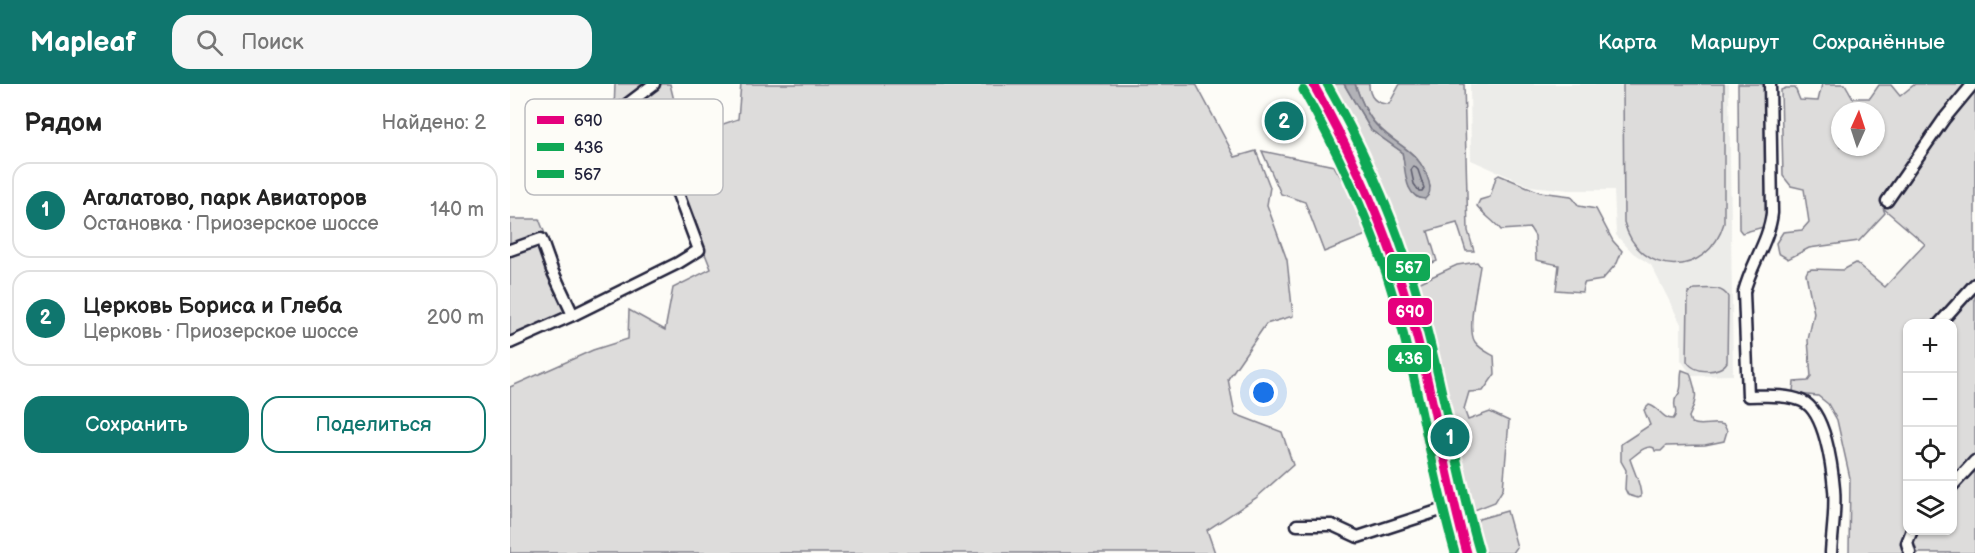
<!DOCTYPE html>
<html lang="ru">
<meta charset="utf-8">
<style>
:root{--surface:#fff;--page:#f6f6f6;--text:#222;--muted:#767676;--line:#e0e0e0;--accent:#0f766e}
body{margin:0;font-family:"Balsamiq Sans",sans-serif;background:var(--page);color:var(--text)}
.controls{position:absolute;right:18px;bottom:18px;display:grid;overflow:hidden;border-radius:12px;box-shadow:0 2px 4px #0004}
.controls button{width:54px;height:54px;display:grid;place-items:center;padding:0;border:0;border-bottom:2px solid var(--line);background:var(--surface);color:var(--text);font:30px sans-serif}
.compass{position:absolute;left:1321px;top:18px;width:54px;height:54px;border-radius:50%;background:var(--surface);box-shadow:0 2px 4px #0004;rotate:3deg}
.you{position:absolute;left:754px;top:309px;width:21px;height:21px;margin:-15px;border:4px solid #fff;border-radius:50%;background:#1a73e8;box-shadow:0 0 0 9px #1a73e833}
.badge{display:grid;place-items:center;width:39px;height:39px;border-radius:50%;background:var(--accent);color:#fff;font-size:20px;font-weight:700}
.pin{position:absolute;translate:-50% -50%;border:3px solid #fff;box-shadow:0 2px 6px #0006}
.list{margin:0;padding:0;list-style:none}
h2{display:flex;justify-content:space-between;align-items:center;height:78px;margin:0;padding:0 24px;font-size:26px}
h2 small{font-size:20px;font-weight:400;color:var(--muted)}
.list li{display:grid;grid-template-columns:39px 1fr auto;gap:18px;align-items:center;box-sizing:border-box;height:96px;margin:0 12px 12px;padding:0 12px;border:2px solid var(--line);border-radius:18px}
.list b{display:block;font-size:22px;white-space:nowrap}
.list p{margin:0;font-size:20px;white-space:nowrap;color:var(--muted)}
.list em{font-size:20px;font-style:normal;color:var(--muted)}
.actions{display:flex;gap:12px;padding:18px 24px}
.actions a{flex:1;padding:14px 0;border:2px solid var(--accent);border-radius:18px;text-align:center;font-size:21px;color:var(--accent)}
.actions .main{background:var(--accent);color:#fff}
.icon{flex:none;width:33px;height:33px;fill:none;stroke:currentColor;stroke-width:2;stroke-linecap:round;stroke-linejoin:round}
.map{position:relative;flex:none;width:1465px;height:469px;overflow:hidden}
header{display:flex;align-items:center;gap:36px;box-sizing:border-box;height:84px;padding:0 30px;background:var(--accent);color:#fff}
header strong{font-size:28px}
nav{display:flex;gap:33px;margin-inline-start:auto;font-size:21px}
.search{width:420px;height:54px;background:var(--page);display:flex;align-items:center;gap:15px;box-sizing:border-box;padding:0 21px;border-radius:18px;color:var(--muted);font-size:22px}
main{display:flex}
aside{flex:1;background:var(--surface)}
.map>svg:first-child{display:block}
.built{fill:#ecece9}
.green{fill:#dddcdb;stroke:#807f8b;stroke-width:1.5;fill-rule:evenodd}
.water{fill:#b2b2b7;stroke:#787885;stroke-width:1.5}
.lines{fill:none;stroke-linecap:round;stroke-linejoin:round}
.shore{stroke:#5c5c6d;stroke-width:1.5}
.minor-casing{stroke:#22223b;stroke-width:15}
.primary-casing{stroke:#22223b;stroke-width:20}
.minor{stroke:#fdfcf7;stroke-width:10}
.primary{stroke:#fdfcf7;stroke-width:15}
.bus-1-casing{stroke:#fdfcf7;stroke-width:14}
.bus-2-casing{stroke:#fdfcf7;stroke-width:14}
.bus-3-casing{stroke:#fdfcf7;stroke-width:14}
.bus-1{stroke:#e5007d;stroke-width:9}
.bus-2{stroke:#10a855;stroke-width:9}
.bus-3{stroke:#10a855;stroke-width:9}
.key{fill:#fdfcf7;stroke:#bbbbbf;stroke-width:1.5}
.key-label{font-size:16px;fill:#22223b}
.line-badge{stroke:#fdfcf7;stroke-width:2}
.badge-label{font-size:16px;text-anchor:middle;font-weight:bold;fill:#fff}
</style>
<header>
<strong>Mapleaf</strong>
<div class="search"><svg class="icon" aria-label="search" viewBox="0 0 24 24"><circle cx="10" cy="10" r="6"/><path d="M15 15l6 6"/></svg>Поиск</div>
<nav><a>Карта</a><a>Маршрут</a><a>Сохранённые</a></nav>
</header>
<main>
<aside>
<h2>Рядом<small>Найдено: 2</small></h2>
<ul class="list">
<li><span class="badge">1</span><div><b>Агалатово, парк Авиаторов</b><p>Остановка · Приозерское шоссе</p></div><em>140 m</em></li>
<li><span class="badge">2</span><div><b>Церковь Бориса и Глеба</b><p>Церковь · Приозерское шоссе</p></div><em>200 m</em></li>
</ul>
<div class="actions"><a class="main">Сохранить</a><a>Поделиться</a></div>
</aside>
<div class="map">
<svg width="1465" height="469" viewBox="0 0 1465 469">
<rect width="100%" height="100%" fill="#fdfcf7"/>
<filter id="ink" filterUnits="userSpaceOnUse"><feTurbulence type="fractalNoise" baseFrequency=".0167" numOctaves="2"/><feDisplacementMap in="SourceGraphic" scale="12" xChannelSelector="R" yChannelSelector="G"/><feConvolveMatrix kernelMatrix="1 2 1 2 8 2 1 2 1" color-interpolation-filters="sRGB"/></filter>
<g filter="url(#ink)">
<polygon class="built" points="960,0 1219,0 1223,291 1182,292 1171,276 1171,240 1141,181 1123,169 1106,151 1104,106 1059,106 1020,102 961,76"/>
<g class="green">
<polygon points="105,0 160,0 169,37 190,48 228,35 231,0 686,0 725,73 746,67 760,103 757,121 777,176 783,232 756,240 718,295 725,330 772,348 783,381 746,414 697,446 705,469 0,469 0,303 83,266 118,255 119,226 155,246 163,204 201,185 172,112 129,30 104,27"/>
<path d="M814 0H834L861 46 892 68 899 103 907 113 920 103C909 62 891 67 867 41 858 33 849 12 845 0H859C859 13 865 20 879 20L890 0H954L958 147 964 167H956L947 139 918 147 927 177 898 189 852 72Z"/>
<path d="M1113 0H1214V139C1198 195 1129 194 1114 138Z"/>
<polygon points="1228,0 1256,0 1257,142 1232,149 1229,145"/>
<path d="M1312 0H1335L1343 14H1360L1369 1H1381L1390 12 1405 0H1465V469H1339L1340 394 1327 336 1318 320 1308 312 1287 310 1283 307 1284 298 1298 297 1301 293 1298 256 1304 229 1296 190 1298 186 1302 185 1333 186 1346 179 1375 203 1415 160 1373 124 1375 129 1349 157 1299 164 1278 175 1268 169 1266 159 1273 148 1292 146 1299 138 1294 105 1281 102 1273 92 1271 6 1276 4H1285L1290 16 1308 17ZM1330 27H1366V63H1330ZM1398 240H1442V446H1398Z"/>
<polygon points="752,67 824,82 843,114 856,151 814,168 795,118 771,110"/>
<path d="M989 91 1030 108 1061 112 1069 122 1086 125 1103 157 1112 167 1107 179 1092 196 1074 199 1072 208 1046 206 1049 181 1026 176 1025 152 1020 144 991 146C984 137 975 132 967 122L970 116 980 113 986 93Z"/>
<polygon points="0,135 29,135 67,229 0,258"/>
<path d="M967 178 970 182C968 198 956 245 965 258 970 265 977 268 984 272L985 290 973 307 959 308 954 325 958 336 980 328 999 337 993 405 985 418 962 427 956 425 950 392 948 369 920 257 902 202 947 181Z"/>
<path d="M1185 205C1196 205 1212 201 1218 213L1217 278C1210 290 1184 290 1177 277L1178 213 1179 209Z"/>
<path d="M1172 286 1180 289C1187 310 1188 313 1179 333L1181 339C1192 344 1203 337 1214 341L1217 347 1214 357 1195 361 1156 362 1151 367H1145L1144 364C1136 360 1127 370 1120 375 1124 388 1131 399 1131 413L1128 414 1118 411 1115 405 1116 386 1111 377V360L1140 341 1134 326 1139 321C1149 323 1152 335 1163 335 1169 328 1163 324 1165 316 1166 312 1170 310 1170 306 1172 300 1170 293 1172 286Z"/>
<polygon points="997,427 1007,463 1003,469 976,469 966,441 969,435"/>
</g>
<path class="water" d="M834 0H845C849 12 858 33 866 41 887 63 910 66 919 98 921 105 920 111 915 115 893 114 896 83 892 68L861 46Z"/>
<g class="lines">
<polygon class="shore" points="904,82 908,86 914,104 912,107 909,107 904,100 901,86"/>
<g class="minor-casing">
<g id="minor">
<path d="M1260 0 1262 129C1259 157 1241 180 1234 208L1238 312C1255 312 1276 310 1292 317 1315 327 1322 382 1324 405 1326 426 1322 448 1321 469"/>
<polyline points="99,34 144,0"/>
<polyline points="1377,117 1434,35 1463,0"/>
<polyline points="0,166 31,155 42,186 63,231 0,259"/>
<polyline points="63,231 168,179 189,166 168,110 142,72 115,41"/>
<polyline points="1429,240 1465,200"/>
<polyline points="1442,402 1465,377"/>
<polyline points="787,441 822,441 848,453 943,422"/>
<polyline points="1400,469 1397,459 1402,446"/>
</g>
</g>
<g class="primary-casing">
<path id="primary" d="M803 0C844 69 883 161 903 239 923 315 934 393 957 469"/>
</g>
<use href="#minor" class="minor"/>
<use href="#primary" class="primary"/>
<g class="bus-1-casing">
<path id="bus-1" d="M803 0C840 66 872 135 894 208 921 294 933 383 957 469"/>
</g>
<g class="bus-2-casing">
<path id="bus-2" d="M793 6C830 72 863 142 884 215 908 299 921 385 945 469"/>
</g>
<g class="bus-3-casing">
<path id="bus-3" d="M817 0C859 74 892 153 914 235 935 311 947 390 969 466"/>
</g>
<use href="#bus-1" class="bus-1"/>
<use href="#bus-2" class="bus-2"/>
<use href="#bus-3" class="bus-3"/>
</g>
</g>
<rect x="15" y="15" width="198" height="96" rx="9" class="key"/>
<rect x="27" y="32" width="27" height="8" fill="#e5007d"/>
<rect x="27" y="59" width="27" height="8" fill="#10a855"/>
<rect x="27" y="86" width="27" height="8" fill="#10a855"/>
<g class="key-label">
<text x="64" y="42">690</text>
<text x="64" y="69">436</text>
<text x="64" y="96">567</text>
</g>
<g class="line-badge">
<rect x="876" y="169" width="45" height="29" rx="6" fill="#10a855"/>
<rect x="877" y="213" width="46" height="29" rx="6" fill="#e5007d"/>
<rect x="877" y="260" width="45" height="29" rx="6" fill="#10a855"/>
</g>
<g class="badge-label">
<text x="899" y="189">567</text>
<text x="900" y="233">690</text>
<text x="899" y="280">436</text>
</g>
</svg>
<div class="controls">
<button>+</button>
<button>−</button>
<button><svg class="icon" aria-label="locate" viewBox="0 0 24 24"><circle cx="12" cy="12" r="6"/><path d="M12 2v4M12 18v4M2 12h4M18 12h4"/></svg></button>
<button><svg class="icon" aria-label="layers" viewBox="0 0 24 24"><path d="M12 4l9 5-9 5-9-5zM3 14l9 5 9-5"/></svg></button>
</div>
<svg class="compass" viewBox="-18 -18 36 36"><path d="M0-13l5 13h-10z" fill="#e53935"/><path d="M0 13l5-13h-10z" fill="#767676"/></svg>
<div class="you"></div>
<div class="pin badge" style="left:940px;top:353px">1</div>
<div class="pin badge" style="left:774px;top:37px">2</div>
</div>
</main>
